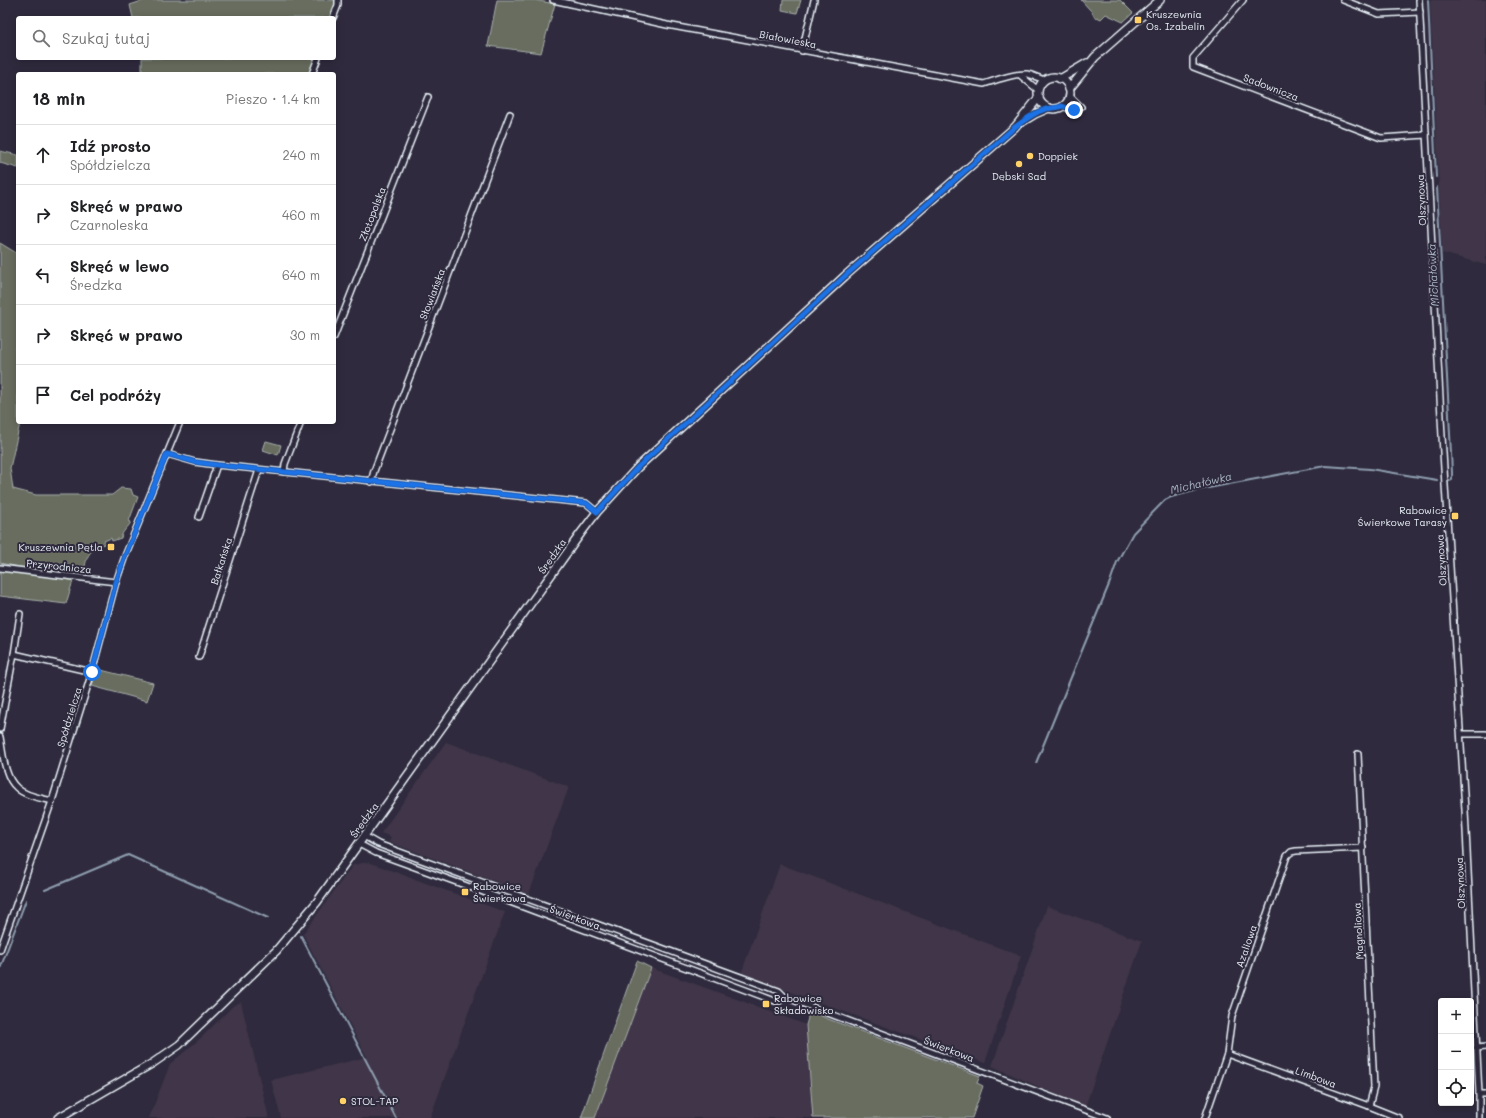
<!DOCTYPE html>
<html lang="pl">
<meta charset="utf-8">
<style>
:root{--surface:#fff;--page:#f2f2f2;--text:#202124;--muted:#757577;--line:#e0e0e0}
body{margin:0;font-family:Mali,sans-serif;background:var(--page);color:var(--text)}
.controls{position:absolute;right:12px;bottom:12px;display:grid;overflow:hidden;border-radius:4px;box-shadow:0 2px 10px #0003}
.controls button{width:36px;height:36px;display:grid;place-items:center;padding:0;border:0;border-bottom:1px solid var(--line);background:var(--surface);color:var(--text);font:20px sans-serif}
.stop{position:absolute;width:12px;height:12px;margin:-9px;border:3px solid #1a73e8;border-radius:50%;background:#fff}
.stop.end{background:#1a73e8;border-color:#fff;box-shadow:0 1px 4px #0008}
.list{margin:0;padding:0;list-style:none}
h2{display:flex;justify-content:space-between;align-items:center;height:52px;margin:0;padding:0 16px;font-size:17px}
h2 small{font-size:13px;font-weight:400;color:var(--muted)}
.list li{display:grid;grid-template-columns:26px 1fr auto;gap:12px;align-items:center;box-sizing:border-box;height:60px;padding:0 16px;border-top:1px solid var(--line)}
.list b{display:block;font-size:15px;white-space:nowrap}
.list p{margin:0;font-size:13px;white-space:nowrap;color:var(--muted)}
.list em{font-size:13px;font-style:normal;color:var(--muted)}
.icon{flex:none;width:22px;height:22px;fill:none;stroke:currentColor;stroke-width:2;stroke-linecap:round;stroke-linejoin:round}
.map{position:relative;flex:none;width:1486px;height:1118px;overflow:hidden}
.search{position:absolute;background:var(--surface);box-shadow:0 2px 10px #0003;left:16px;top:16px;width:320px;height:44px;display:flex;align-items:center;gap:10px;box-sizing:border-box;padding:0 14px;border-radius:4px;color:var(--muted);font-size:15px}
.panel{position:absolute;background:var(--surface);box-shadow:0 2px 10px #0003;left:16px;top:72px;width:320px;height:352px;border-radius:4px}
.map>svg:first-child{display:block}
.built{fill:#413649}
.green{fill:#676d5f;stroke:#a8afac}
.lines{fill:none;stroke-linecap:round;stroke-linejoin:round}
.stream{stroke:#8e9eaf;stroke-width:2}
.street-casing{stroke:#e8f1f8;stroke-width:8}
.secondary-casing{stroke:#e8f1f8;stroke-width:10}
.street{stroke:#2f2a3d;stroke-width:5}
.secondary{stroke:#2f2a3d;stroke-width:7}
.route{stroke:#1a73e8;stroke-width:5}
.poi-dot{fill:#ffd166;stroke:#2f2a3d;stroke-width:1.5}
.labels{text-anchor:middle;stroke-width:4;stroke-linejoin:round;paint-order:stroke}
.poi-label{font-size:10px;fill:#e8f1f8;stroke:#2f2a3d;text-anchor:start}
.street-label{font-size:10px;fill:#e8f1f8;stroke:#2f2a3d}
.water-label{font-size:11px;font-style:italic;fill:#acbac7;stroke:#2f2a3d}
</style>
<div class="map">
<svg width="1486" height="1118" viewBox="0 0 1486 1118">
<rect width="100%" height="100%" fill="#2f2a3d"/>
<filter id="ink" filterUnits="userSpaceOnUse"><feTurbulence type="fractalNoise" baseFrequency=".025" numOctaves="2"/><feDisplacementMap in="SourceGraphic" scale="8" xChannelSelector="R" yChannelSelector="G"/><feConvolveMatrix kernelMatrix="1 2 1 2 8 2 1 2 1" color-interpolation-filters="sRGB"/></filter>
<g filter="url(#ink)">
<g class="built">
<polygon points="1430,0 1486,0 1486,265 1442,253"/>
<polygon points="446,742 569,787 529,894 389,842 391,837 381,833"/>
<polygon points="368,862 505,912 430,1118 281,1118 271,1080 367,1057 303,934 353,865"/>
<polygon points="780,864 1021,956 985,1063 741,974"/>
<polygon points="1047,906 1142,941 1085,1107 992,1066"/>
<polygon points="651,968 761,1008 806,1025 813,1118 595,1118"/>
<polygon points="241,1002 269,1118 149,1118 170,1064 202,1037 234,1005"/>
</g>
<g class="green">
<polygon points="145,0 336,0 336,1 331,18 133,18 130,5"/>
<polygon points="497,0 534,0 555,4 541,53 488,46"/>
<polygon points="783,0 801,0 797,13 782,10"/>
<polygon points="1081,0 1120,0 1133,13 1123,22 1106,14 1101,19 1097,17 1095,18 1092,12"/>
<polygon points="142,58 315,58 309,74 142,74"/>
<polygon points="0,151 18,155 18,168 0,163"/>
<path d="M0 243 18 254V343L15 348 18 363V422H20V423L10 468 13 489 36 495H112L121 488 131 489 133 495 138 497 129 521 131 522C128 528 122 531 121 538L112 541 111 538 104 541V544C88 551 87 555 84 572L74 577 66 604 0 596V572L19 569 54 574 0 563Z"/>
<polygon points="266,441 281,445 278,455 263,450"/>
<polygon points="97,669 153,683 147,701 92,686"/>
<polygon points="637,961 651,968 595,1118 581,1118"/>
<polygon points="806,1009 828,1019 980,1076 977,1083 983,1086 972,1118 813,1118 806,1025 808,1018"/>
</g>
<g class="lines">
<g class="stream">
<polyline points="1428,0 1436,177"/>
<polyline points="1437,187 1452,472 1452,480 1449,481"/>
<polyline points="1036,763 1110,582 1117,562 1133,533 1165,500 1171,497 1198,490 1325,466 1370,469 1437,480"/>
<polyline points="45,890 128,855 268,918"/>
<polyline points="301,936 396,1118"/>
<polyline points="0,969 26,900"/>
</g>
<g class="street-casing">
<g id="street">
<path d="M553 0 667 25 984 84C996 80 1015 73 1027 74 1034 75 1039 79 1046 80"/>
<polyline points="1243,0 1193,58 1193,67 1381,138 1426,135"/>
<polyline points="1343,0 1379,14 1420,12"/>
<polyline points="1419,0 1442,436 1465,810 1479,1094 1479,1118"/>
<polyline points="333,18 338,5 338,0"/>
<polyline points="802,51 814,0"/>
<polyline points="312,74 318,58"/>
<polyline points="1020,75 1038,90"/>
<polyline points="1069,95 1081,107"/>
<polyline points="1062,106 1078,112"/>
<polyline points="334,337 428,97"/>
<polyline points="167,454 195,462 217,465 586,503 597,512"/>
<polyline points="284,472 285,464 301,422"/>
<polyline points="371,482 374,471 510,114"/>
<polyline points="199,517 217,465"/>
<polyline points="0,568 116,582"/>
<polyline points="14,654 20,614"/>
<polyline points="199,657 259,470"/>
<polyline points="0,729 14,654 92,672"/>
<polyline points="1461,734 1486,734"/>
<path d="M0 737C3 753 4 777 17 788 25 796 41 798 52 801"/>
<polyline points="1358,754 1374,1087 1369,1106"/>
<polyline points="364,836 378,844 779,991 785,997 1107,1118"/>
<polyline points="359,844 376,853 459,883 775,1001 780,1001 785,997"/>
<polyline points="0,950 52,801 92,672 116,582 125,556 180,422"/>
<polyline points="1476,1048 1486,1047"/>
<polyline points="1227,1054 1369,1106 1399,1118"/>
<polyline points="1479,1094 1486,1094"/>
<polyline points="1205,1118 1227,1054 1232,1016 1287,856 1291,852 1296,851 1363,848"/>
</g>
</g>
<g class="secondary-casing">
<g id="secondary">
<circle cx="1054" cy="93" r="16"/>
<polyline points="1060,79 1087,63"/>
<polyline points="1069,89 1095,57 1160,0"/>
<polyline points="1022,122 1035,114 1049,108"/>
<polyline points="58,1118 153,1063 179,1045 276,951 317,902 581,533 597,512 638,467 845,276 1015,127 1039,97"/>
</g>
</g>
<use href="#street" class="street"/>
<use href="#secondary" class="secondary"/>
</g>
</g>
<g class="lines" filter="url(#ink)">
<path class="route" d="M92 672 116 582 125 556 167 454 195 462 217 465 586 503 597 512 638 467 845 276 1015 127C1024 121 1033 113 1043 110 1050 107 1056 109 1062 106L1074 110"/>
</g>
<g class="poi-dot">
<rect x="1134" y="16" width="8" height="8" rx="2"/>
<circle cx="1030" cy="156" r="4"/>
<circle cx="1019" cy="164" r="4"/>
<rect x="1451" y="512" width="8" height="8" rx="2"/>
<rect x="107" y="543" width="8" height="8" rx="2"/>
<rect x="461" y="888" width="8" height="8" rx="2"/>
<rect x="762" y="1000" width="8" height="8" rx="2"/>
<circle cx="343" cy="1101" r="4"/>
</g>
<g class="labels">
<g class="poi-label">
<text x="1146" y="18">Kruszewnia<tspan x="1146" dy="12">Os. Izabelin</tspan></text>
<text x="1038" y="160">Doppiek</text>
<text x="1019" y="180" text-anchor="middle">Dębski Sad</text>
<text x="1447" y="514" text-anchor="end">Rabowice<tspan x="1447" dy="12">Świerkowe Tarasy</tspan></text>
<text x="103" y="551" text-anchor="end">Kruszewnia Pętla</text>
<text x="473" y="890">Rabowice<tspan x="473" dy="12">Świerkowa</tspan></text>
<text x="774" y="1002">Rabowice<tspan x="774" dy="12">Składowisko</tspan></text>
<text x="351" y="1105">STOL-TAP</text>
</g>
<g class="street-label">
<text transform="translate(788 39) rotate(11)" y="4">Białowieska</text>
<text transform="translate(1271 87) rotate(21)" y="4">Sadownicza</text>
<text transform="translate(1421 200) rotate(-93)" y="4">Olszynowa</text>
<text transform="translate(372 214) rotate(-69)" y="4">Złotopolska</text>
<text transform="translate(432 294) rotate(-69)" y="4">Słowiańska</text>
<text transform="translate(552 556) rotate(-55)" y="4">Średzka</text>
<text transform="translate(1441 560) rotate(-94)" y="4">Olszynowa</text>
<text transform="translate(221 561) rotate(-72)" y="4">Bałkańska</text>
<text transform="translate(59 566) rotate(6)" y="4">Przyrodnicza</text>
<text transform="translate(69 717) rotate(-73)" y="4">Spółdzielcza</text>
<text transform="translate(364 820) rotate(-54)" y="4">Średzka</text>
<text transform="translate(1460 883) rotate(-93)" y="4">Olszynowa</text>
<text transform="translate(575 917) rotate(20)" y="4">Świerkowa</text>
<text transform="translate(1358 931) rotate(-93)" y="4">Magnoliowa</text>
<text transform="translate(1246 946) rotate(-71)" y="4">Azaliowa</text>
<text transform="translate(949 1049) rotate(21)" y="4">Świerkowa</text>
<text transform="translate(1316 1077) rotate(20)" y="4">Limbowa</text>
</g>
<g class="water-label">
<text transform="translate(1433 275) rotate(-93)" y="4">Michałówka</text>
<text transform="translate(1201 483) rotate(-13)" y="4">Michałówka</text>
</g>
</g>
</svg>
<div class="controls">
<button>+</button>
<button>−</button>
<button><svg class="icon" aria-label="locate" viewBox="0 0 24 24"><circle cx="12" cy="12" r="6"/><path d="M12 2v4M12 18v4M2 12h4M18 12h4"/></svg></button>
</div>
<div class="stop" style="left:92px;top:672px"></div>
<div class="stop end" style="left:1074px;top:110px"></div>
<div class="search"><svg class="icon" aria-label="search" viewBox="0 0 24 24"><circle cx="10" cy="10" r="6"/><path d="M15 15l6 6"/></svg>Szukaj tutaj</div>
<section class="panel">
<h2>18 min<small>Pieszo · 1.4 km</small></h2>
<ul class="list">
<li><svg class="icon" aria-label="ahead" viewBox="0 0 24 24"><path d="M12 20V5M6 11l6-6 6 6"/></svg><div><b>Idź prosto</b><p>Spółdzielcza</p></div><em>240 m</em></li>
<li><svg class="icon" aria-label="right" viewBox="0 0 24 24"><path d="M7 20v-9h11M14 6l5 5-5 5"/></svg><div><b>Skręć w prawo</b><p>Czarnoleska</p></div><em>460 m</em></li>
<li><svg class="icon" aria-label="left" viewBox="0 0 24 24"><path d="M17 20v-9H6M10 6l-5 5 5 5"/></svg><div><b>Skręć w lewo</b><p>Średzka</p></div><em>640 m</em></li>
<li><svg class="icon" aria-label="right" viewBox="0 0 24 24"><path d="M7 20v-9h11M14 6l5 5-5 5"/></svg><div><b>Skręć w prawo</b></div><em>30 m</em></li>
<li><svg class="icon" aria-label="arrive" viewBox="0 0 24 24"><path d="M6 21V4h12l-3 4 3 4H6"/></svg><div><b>Cel podróży</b></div></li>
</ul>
</section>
</div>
